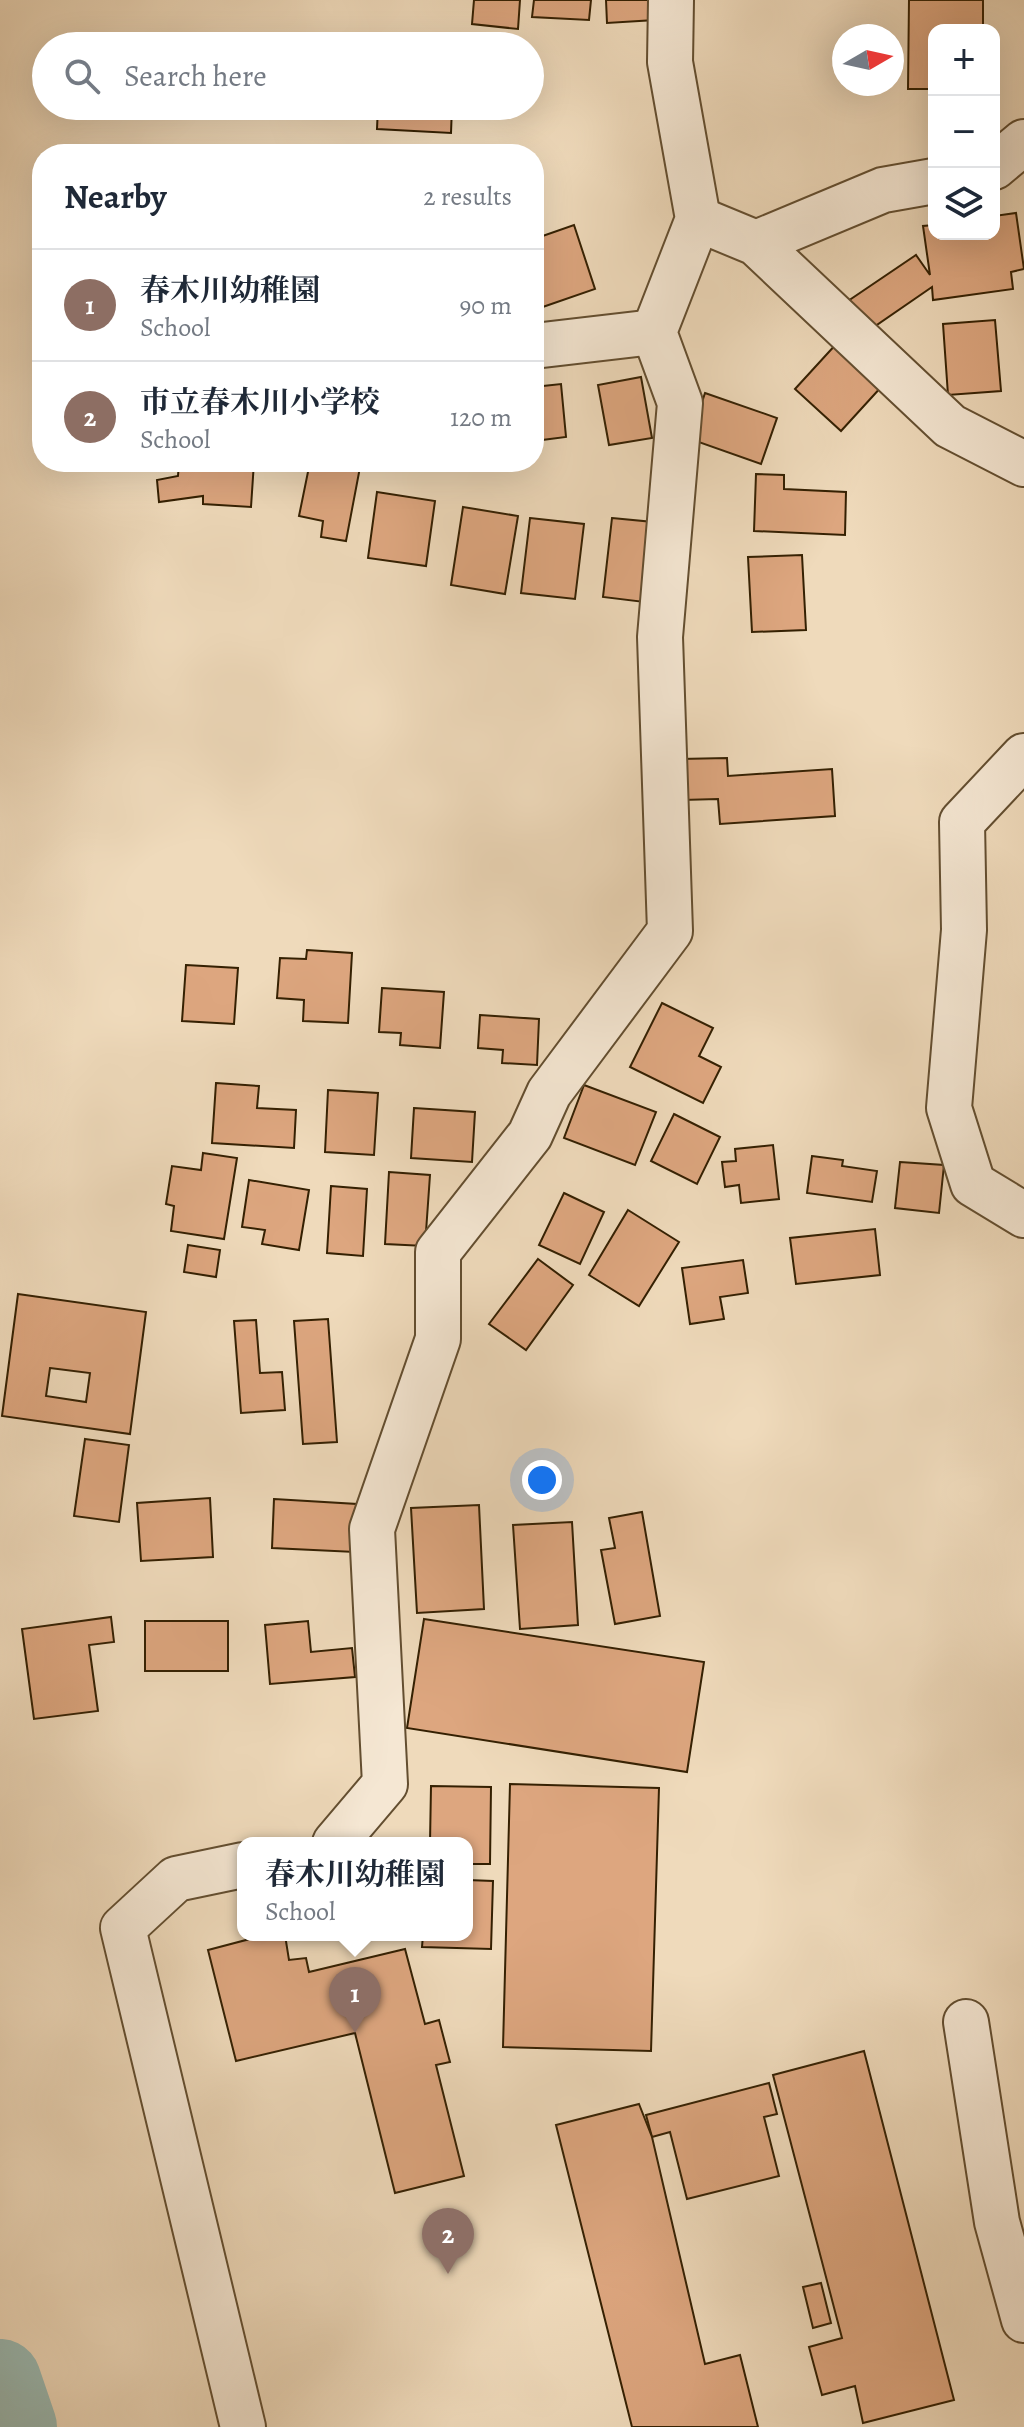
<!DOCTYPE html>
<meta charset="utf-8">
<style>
:root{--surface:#fff;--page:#f6f6f7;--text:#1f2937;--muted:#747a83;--line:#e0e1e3;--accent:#1a73e8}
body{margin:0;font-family:Alegreya,"Noto Serif JP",serif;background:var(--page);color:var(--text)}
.controls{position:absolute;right:24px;top:24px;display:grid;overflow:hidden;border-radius:16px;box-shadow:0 8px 32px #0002}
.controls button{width:72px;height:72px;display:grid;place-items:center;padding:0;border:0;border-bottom:2px solid var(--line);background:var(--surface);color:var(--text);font:40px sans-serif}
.compass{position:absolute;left:832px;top:24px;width:72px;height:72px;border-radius:50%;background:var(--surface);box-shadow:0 8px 32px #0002;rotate:81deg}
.you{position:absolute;left:542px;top:1480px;width:28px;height:28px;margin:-20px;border:6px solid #fff;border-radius:50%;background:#1a73e8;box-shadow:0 0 0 12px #1a73e833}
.badge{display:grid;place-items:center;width:52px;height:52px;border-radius:50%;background:var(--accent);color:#fff;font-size:26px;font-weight:700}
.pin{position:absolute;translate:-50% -66px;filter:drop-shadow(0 2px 4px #0008)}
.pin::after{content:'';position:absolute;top:42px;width:28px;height:24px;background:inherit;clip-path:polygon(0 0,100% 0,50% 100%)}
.popup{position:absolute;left:237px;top:1837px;width:236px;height:104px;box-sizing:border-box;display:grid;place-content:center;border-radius:16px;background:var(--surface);filter:drop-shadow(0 2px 6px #0005);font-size:26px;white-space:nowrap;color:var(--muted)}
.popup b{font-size:30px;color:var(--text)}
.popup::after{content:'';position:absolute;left:50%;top:100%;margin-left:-16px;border:16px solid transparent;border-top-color:var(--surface)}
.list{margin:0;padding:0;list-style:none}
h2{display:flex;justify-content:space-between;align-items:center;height:104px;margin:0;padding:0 32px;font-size:34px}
h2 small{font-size:26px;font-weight:400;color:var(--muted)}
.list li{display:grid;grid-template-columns:52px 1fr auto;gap:24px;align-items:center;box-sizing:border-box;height:112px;padding:0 32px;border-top:2px solid var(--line)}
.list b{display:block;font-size:30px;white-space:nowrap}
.list p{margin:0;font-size:26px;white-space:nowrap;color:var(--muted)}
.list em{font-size:26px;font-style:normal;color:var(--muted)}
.icon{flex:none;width:44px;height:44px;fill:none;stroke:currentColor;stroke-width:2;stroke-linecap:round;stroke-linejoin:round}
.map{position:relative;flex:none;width:1024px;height:2427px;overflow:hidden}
.search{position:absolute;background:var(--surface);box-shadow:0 8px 32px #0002;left:32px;top:32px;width:512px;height:88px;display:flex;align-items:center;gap:20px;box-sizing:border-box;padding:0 28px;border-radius:44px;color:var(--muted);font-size:30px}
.panel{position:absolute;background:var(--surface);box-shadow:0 8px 32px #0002;left:32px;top:144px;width:512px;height:328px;border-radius:32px}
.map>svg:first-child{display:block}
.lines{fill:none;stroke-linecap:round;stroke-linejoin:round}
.river{stroke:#9abab3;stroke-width:82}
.building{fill:#dda67f;stroke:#342002;stroke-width:2;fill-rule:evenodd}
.minor-casing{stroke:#634e30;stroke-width:48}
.minor{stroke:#f5e7d3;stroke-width:44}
</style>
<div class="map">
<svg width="1024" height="2427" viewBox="0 0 1024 2427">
<rect width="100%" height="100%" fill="#efdabb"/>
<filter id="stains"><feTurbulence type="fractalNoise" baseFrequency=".0025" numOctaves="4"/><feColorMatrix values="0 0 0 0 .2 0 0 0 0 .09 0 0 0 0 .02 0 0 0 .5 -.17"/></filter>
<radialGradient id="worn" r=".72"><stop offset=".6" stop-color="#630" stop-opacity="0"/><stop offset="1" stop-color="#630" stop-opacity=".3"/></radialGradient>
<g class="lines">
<polyline class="river" points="0,2380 16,2427"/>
</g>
<g class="building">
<polygon points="474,0 520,0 518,29 472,24"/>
<polygon points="534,0 591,0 589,20 532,17"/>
<polygon points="606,0 654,0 655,20 607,23"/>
<polygon points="909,0 983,0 983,30 934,30 934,89 908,89"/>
<polygon points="378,106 452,106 451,133 377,129"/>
<polygon points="1016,213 1024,269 1011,272 1013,289 933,300 932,287 868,331 848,301 916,255 930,275 923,226 934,225 934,234 994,234 994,216"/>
<polygon points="574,225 595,289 534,310 534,239"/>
<polygon points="995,320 1001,391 948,395 943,324"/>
<polygon points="838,342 883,385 841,431 795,389"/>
<polygon points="641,377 652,438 609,445 598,385"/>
<polygon points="561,384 566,437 534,441 534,387"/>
<polygon points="705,393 777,418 761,464 690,439"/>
<polygon points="179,462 254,462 251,507 203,504 203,496 159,502 157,480 178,476"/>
<polygon points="310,462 361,462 346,541 321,537 323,521 299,516"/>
<polygon points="756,474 784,475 784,489 846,492 845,535 754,531"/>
<polygon points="377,492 435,501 426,566 368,558"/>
<polygon points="463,507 518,516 505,594 451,585"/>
<polygon points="530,518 584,524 575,599 521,593"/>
<polygon points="612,518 653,522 644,602 603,597"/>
<polygon points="802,555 806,630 752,632 748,557"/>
<polygon points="727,758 728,776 832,769 835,816 720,824 718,799 682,800 680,759"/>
<polygon points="307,950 352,953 348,1023 303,1021 304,1000 277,998 280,958 306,959"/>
<polygon points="186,965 238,968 234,1024 182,1021"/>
<polygon points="382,988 444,992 440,1048 400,1045 401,1033 379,1032"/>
<polygon points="662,1003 713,1028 699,1056 721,1067 703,1103 630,1067"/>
<polygon points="480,1015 539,1019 537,1065 502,1063 503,1050 478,1048"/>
<polygon points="216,1083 259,1086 257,1108 296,1110 294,1148 212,1143"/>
<polygon points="584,1085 656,1112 635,1165 564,1138"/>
<polygon points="328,1090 378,1093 374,1155 325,1152"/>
<polygon points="414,1108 475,1112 472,1162 411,1158"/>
<polygon points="674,1114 720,1137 697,1184 651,1161"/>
<polygon points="773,1145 779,1199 741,1203 739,1185 725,1187 722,1162 736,1161 735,1149"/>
<polygon points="203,1153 237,1158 224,1239 171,1231 174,1206 166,1204 172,1166 201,1170"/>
<polygon points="812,1156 843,1160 842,1166 877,1171 872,1202 807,1193"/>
<polygon points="900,1162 944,1165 939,1213 895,1208"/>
<polygon points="389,1172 430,1175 425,1246 385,1244"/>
<polygon points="249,1180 309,1190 299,1250 262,1244 265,1230 242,1227"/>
<polygon points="331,1186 367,1189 363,1256 327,1253"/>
<polygon points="564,1193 604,1212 580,1264 539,1245"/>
<polygon points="628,1210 679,1242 639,1306 589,1275"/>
<polygon points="875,1229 880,1275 796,1284 790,1238"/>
<polygon points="188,1245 220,1250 216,1277 184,1272"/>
<polygon points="538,1259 573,1285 526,1350 489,1324"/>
<polygon points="743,1260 748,1293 720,1297 724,1319 690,1324 682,1268"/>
<path d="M18 1294 146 1312 130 1434 2 1416ZM50 1368 90 1373 86 1402 46 1396Z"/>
<polygon points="328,1319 337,1442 303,1444 294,1321"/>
<polygon points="256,1320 260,1373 282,1372 285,1410 241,1413 234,1321"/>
<polygon points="85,1439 129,1445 119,1522 74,1516"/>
<polygon points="210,1498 213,1557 141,1561 137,1503"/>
<polygon points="274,1499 357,1504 355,1552 272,1548"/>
<polygon points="479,1505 484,1609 417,1613 411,1508"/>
<polygon points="642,1512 660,1616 615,1624 601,1550 615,1548 609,1518"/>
<polygon points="572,1522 578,1625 520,1629 513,1525"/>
<polygon points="111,1617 114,1642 89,1645 98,1711 34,1719 22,1629"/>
<polygon points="424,1619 704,1662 687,1772 407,1728"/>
<rect x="145" y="1621" width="83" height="50"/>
<polygon points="308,1621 311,1652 352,1648 355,1677 270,1684 265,1625"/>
<polygon points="510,1784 659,1788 651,2051 503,2047"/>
<polygon points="431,1786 491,1787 490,1864 467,1864 467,1843 430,1843"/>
<polygon points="467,1880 493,1881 491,1949 422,1947 423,1935 467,1935"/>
<polygon points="265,1935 285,1935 289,1960 306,1958 309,1972 405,1949 425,2024 439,2020 450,2062 436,2065 464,2176 395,2193 355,2033 236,2061 208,1950"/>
<polygon points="864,2051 954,2400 863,2423 855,2386 822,2395 809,2347 842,2338 773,2075"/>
<polygon points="769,2083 777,2114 764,2117 779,2176 687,2199 670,2132 652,2137 646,2115"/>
<polygon points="639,2104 652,2137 705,2364 740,2355 758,2427 632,2427 556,2125"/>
<polygon points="821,2283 831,2323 813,2328 803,2287"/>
</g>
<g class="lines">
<g class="minor-casing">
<g id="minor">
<polyline points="994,167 1024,142"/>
<polyline points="698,219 756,243 950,426 1024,464"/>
<polyline points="756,243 883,190 934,181"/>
<polyline points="534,346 654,332"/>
<polyline points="1024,756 962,822 964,930 949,1108 973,1184 1024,1215"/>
<polyline points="335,1843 385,1784 372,1529 438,1339 438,1252 530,1135 549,1093 670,931 660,637 680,403 654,332 698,219 670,62 671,0"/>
<polyline points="243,1865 176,1879 123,1928 243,2427"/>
<polyline points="966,2022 997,2222 1024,2320"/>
</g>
</g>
<use href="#minor" class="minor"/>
</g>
<rect width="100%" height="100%" filter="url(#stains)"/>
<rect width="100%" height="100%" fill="url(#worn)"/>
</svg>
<div class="controls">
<button>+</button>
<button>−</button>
<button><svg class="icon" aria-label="layers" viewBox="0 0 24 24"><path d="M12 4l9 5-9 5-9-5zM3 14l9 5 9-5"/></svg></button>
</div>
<svg class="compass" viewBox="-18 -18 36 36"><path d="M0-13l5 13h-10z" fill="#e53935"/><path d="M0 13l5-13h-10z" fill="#747a83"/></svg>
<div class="you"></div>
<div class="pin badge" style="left:355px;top:2033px;background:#8d6e63">1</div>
<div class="popup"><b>春木川幼稚園</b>School</div>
<div class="pin badge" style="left:448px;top:2274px;background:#8d6e63">2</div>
<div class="search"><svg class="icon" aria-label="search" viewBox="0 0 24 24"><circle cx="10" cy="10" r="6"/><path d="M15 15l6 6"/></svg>Search here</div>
<section class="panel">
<h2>Nearby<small>2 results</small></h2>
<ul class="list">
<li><span class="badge" style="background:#8d6e63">1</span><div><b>春木川幼稚園</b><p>School</p></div><em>90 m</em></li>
<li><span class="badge" style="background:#8d6e63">2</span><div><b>市立春木川小学校</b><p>School</p></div><em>120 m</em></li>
</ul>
</section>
</div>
